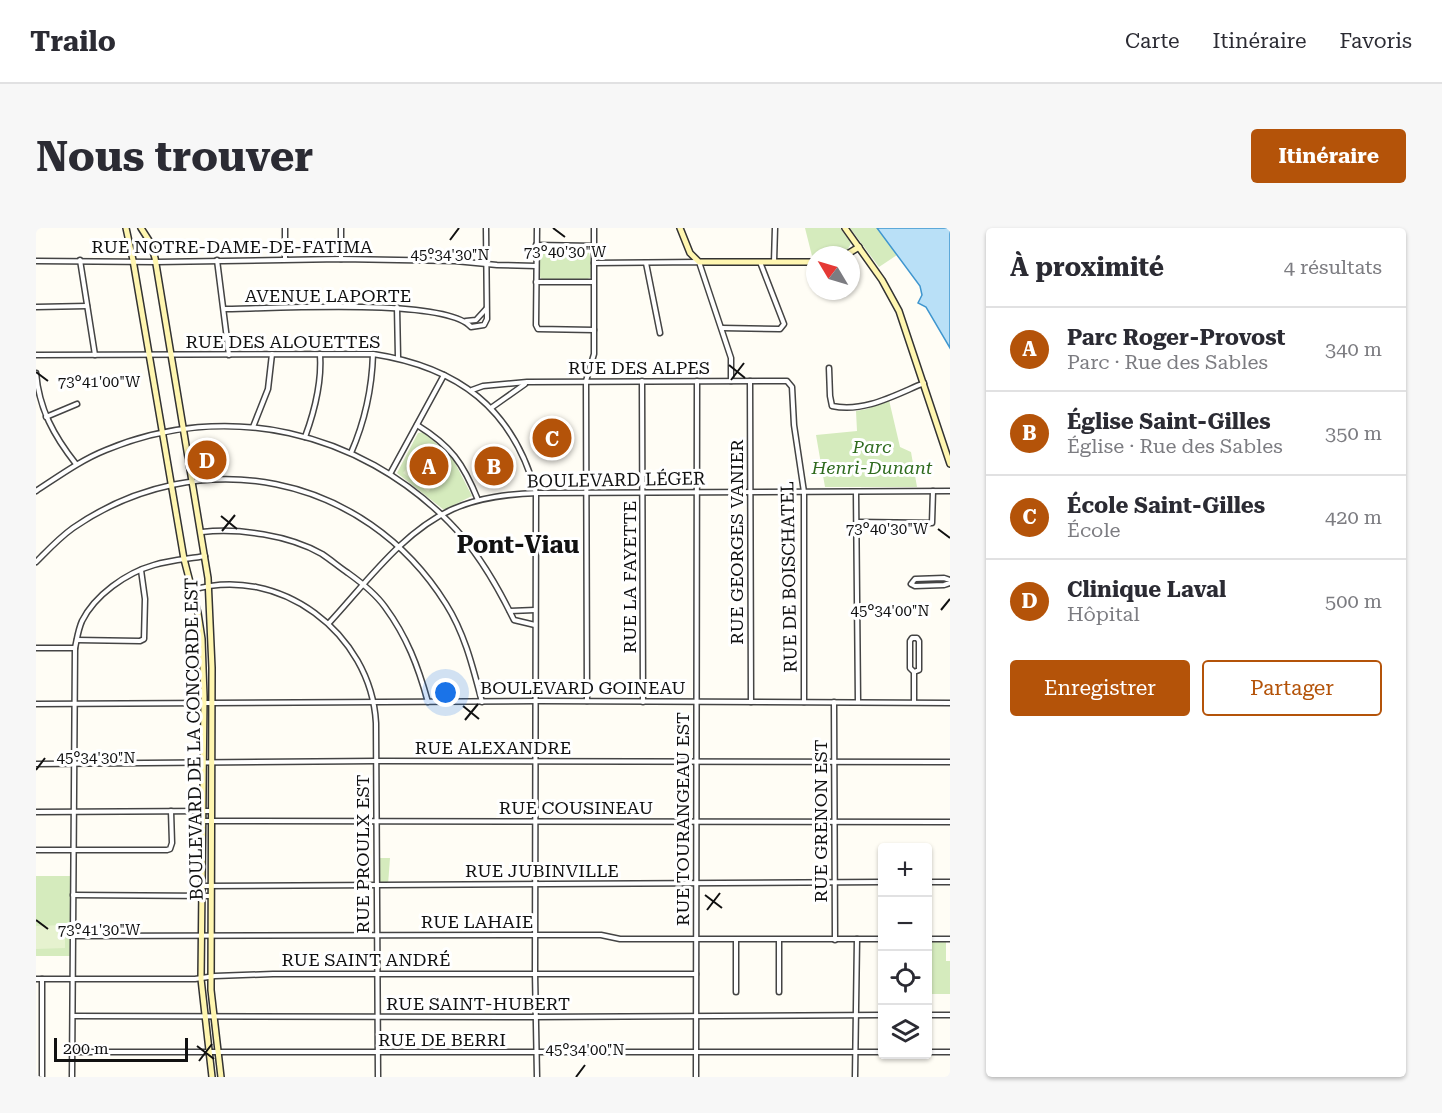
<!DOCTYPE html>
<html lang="fr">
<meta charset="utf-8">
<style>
:root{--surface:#fff;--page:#f7f7f7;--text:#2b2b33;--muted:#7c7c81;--line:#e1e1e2;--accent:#b45309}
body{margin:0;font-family:"Roboto Serif",serif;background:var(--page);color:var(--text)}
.controls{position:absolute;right:18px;bottom:18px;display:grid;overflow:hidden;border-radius:6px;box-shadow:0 2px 4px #0004}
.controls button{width:54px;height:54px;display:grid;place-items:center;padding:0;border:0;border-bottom:2px solid var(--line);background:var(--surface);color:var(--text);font:30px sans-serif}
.compass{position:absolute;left:770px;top:18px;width:54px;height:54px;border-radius:50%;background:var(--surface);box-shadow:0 2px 4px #0004;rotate:308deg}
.scale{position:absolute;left:18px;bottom:15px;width:134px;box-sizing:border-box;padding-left:6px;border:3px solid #111;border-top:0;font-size:16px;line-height:21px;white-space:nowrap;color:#111;-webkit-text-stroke:4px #fff;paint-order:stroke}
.you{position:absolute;left:410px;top:465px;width:21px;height:21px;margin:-15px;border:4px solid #fff;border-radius:50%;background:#1a73e8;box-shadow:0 0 0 9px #1a73e833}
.badge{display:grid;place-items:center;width:39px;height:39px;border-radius:50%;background:var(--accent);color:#fff;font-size:20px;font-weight:700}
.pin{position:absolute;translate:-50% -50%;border:3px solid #fff;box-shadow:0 2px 6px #0006}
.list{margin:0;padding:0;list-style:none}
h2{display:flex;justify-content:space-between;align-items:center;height:78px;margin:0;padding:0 24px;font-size:26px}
h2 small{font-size:20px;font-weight:400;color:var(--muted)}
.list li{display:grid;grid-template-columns:39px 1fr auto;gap:18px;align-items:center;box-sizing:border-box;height:84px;padding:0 24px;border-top:2px solid var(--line)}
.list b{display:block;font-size:22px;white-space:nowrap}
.list p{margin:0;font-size:20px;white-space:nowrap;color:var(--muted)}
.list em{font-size:20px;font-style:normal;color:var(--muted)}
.actions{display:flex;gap:12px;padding:18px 24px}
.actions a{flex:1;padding:14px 0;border:2px solid var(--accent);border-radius:6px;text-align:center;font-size:21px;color:var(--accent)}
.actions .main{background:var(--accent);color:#fff}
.icon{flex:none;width:33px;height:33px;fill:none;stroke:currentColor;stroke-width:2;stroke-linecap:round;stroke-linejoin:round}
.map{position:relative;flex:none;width:914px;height:849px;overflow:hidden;border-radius:6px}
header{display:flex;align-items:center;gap:36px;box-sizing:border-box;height:84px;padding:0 30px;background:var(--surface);border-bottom:2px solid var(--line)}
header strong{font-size:28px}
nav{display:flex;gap:33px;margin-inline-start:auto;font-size:21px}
.intro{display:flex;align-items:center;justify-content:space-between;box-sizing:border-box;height:144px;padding:0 36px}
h1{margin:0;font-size:42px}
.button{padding:15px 27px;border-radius:6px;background:var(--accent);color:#fff;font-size:21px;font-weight:700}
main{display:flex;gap:36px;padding:0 36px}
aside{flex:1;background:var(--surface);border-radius:6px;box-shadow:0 2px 4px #0004}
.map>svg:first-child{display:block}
.green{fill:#d5ebbd}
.pitch{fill:#e6f2cf}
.water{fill:#b9e0f7;stroke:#3f96cf;stroke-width:1.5}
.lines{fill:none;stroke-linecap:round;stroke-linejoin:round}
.street-casing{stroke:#444;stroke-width:7}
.secondary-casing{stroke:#333;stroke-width:8}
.street{stroke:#fff;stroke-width:4}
.secondary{stroke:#fff6b0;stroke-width:5}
.ticks{fill:none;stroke:#111;stroke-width:2}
.labels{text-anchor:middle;stroke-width:6;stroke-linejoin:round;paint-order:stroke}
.street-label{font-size:18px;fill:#111;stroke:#fff}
.park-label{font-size:18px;font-style:italic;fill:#2f6b1f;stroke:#fff}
.district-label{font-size:24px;font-weight:bold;fill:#111;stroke:#fff}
.ticks-label{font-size:15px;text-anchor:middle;fill:#111;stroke:#fff;stroke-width:6;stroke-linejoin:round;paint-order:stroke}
</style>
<header>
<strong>Trailo</strong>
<nav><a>Carte</a><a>Itinéraire</a><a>Favoris</a></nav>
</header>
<div class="intro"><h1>Nous trouver</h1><a class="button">Itinéraire</a></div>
<main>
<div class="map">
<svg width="914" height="849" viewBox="0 0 914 849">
<rect width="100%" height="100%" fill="#fffdf5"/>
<g class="green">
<path d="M769 0H804L815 15C810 30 792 27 779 27L777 32Z"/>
<polygon points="814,0 841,0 861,27 843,39"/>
<polygon points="506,19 552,20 555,33 555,49 548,53 506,51 500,46 502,24"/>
<polygon points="853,172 864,219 875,224 881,259 789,259 780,207 821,203 820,183 831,181"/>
<polygon points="388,204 417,231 436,268 408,282 361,245 382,205"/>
<polygon points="340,630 354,630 352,657 340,657"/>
<polygon points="0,648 37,648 36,728 0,728"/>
<polygon points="894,711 910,711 910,733 914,733 914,766 893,766"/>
</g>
<g class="pitch">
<polygon points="377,232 402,251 392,264 367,245"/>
<polygon points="29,697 29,720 0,721 0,698"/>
</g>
<polygon class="water" points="841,0 914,0 914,120 890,79 882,75 886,67 884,58"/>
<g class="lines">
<g class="street-casing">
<g id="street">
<polyline points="249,0 249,31"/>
<polyline points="305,0 305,31"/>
<polyline points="501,0 500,97 502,101 558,102"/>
<polyline points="500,17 558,18"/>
<polyline points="44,32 59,127"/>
<polyline points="181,32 193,127"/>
<polyline points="0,33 120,34 305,31 419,33 461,37 500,38"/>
<polyline points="738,34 739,0"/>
<polyline points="558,35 663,34 695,130 695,153"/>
<polyline points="610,35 624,105"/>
<polyline points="500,54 557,54"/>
<polyline points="0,79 51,78"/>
<polyline points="361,79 362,129"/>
<path d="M188 81C232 81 409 69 435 99L448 97 451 91 450 0"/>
<polyline points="430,93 440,92 450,81"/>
<polyline points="686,100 744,101 748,96 724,34"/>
<path d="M0 127 337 126C422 139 477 180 500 265L499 745 501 849"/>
<path d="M793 140 794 168 796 178C828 185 859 167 888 155"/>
<path d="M0 145C3 181 18 208 40 236"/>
<polyline points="606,153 607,474"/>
<polyline points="714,153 715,474"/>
<polyline points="436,162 447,158 491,154 751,153 756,159 758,197 768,264 768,474"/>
<polyline points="455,180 489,156"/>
<polyline points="10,189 41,176"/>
<path d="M381 197C415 218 427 235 442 272"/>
<polyline points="217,199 232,161 236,126"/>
<path d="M269 209C279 182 286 155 284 126"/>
<path d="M315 225C329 193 336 160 337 126"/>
<polyline points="354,246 408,147"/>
<path d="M0 263C23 248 45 232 70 222 191 172 323 203 413 294 441 322 461 357 478 392L499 397"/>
<polyline points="820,264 822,474"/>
<polyline points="822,294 896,295 897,263"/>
<path d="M166 304C203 300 253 307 286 326 295 332 303 339 312 345 326 355 339 365 349 379 371 409 382 438 392 474"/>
<path d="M0 334C12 322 23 310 37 300 163 213 328 245 410 376 429 406 437 440 446 474"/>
<polyline points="914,352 908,350 879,351 875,356 879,358 908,357 914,355"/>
<path d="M156 362C243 336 335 405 340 495L342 849"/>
<polyline points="474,383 499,382"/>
<path d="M293 395C330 355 367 303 417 281 444 269 473 266 502 265L914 263"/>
<polyline points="41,412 104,413 108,411 109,371 105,342"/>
<polyline points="0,420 39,420"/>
<polyline points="551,473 550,153 558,126 558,0"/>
<polyline points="798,474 799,712"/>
<polyline points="878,474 878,444 874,440 874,413 876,410 881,410 883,413 883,442 878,444"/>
<polyline points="0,476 503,473 914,475"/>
<polyline points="0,536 340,533 914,534"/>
<polyline points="0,584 175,583"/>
<polyline points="166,593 914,594"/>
<polyline points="0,622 131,622 134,621 136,615 135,583"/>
<polyline points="892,654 914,654"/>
<polyline points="166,658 846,654"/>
<polyline points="37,667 175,668"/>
<polyline points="36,708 499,707 565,707 584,711 846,711"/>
<polyline points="892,711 914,711"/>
<polyline points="0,751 159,751 179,748 237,746 660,746"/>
<polyline points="700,764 700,712"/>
<polyline points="743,764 743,712"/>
<polyline points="892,787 914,787"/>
<polyline points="37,788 496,789 846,787"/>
<polyline points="37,824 846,824"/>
<polyline points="892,824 914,824"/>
<polyline points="6,849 6,751"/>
<path d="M36 849 39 420C41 411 42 402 46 393 59 367 90 345 118 337 135 332 152 331 169 328"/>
<polyline points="660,849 661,153"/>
<polyline points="819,849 821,711"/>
</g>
</g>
<g class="secondary-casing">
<g id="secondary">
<polyline points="90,0 97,32 148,331 162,385 166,411 168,469 165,751 176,849"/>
<polyline points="105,0 114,14 119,30 172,350 176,440 175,762 185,849"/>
<polyline points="644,0 654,25 663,34 779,34"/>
<polyline points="809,0 846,52 863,83 914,236"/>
<polyline points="810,27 823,19"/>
</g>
</g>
<use href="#street" class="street"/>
<use href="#secondary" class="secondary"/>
</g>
<path class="ticks" d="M517 0 529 9M414 12 423 0M693 137 709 150M0 144 12 153M695 152 708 135M185 288 201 301M902 301 914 310M186 303 199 287M905 382 914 371M427 478 443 491M429 492 442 476M0 542 9 530M669 667 686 680M671 682 684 665M0 692 12 701M161 818 178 831M163 833 176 816M540 849 549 837"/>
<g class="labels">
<g class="street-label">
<text x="196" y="25">RUE NOTRE-DAME-DE-FATIMA</text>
<text x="292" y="74">AVENUE LAPORTE</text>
<text x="247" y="120">RUE DES ALOUETTES</text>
<text x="603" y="146">RUE DES ALPES</text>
<text transform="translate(580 252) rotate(-1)" y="6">BOULEVARD LÉGER</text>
<text transform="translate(701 314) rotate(-90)" y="6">RUE GEORGES VANIER</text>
<text transform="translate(594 349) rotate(-90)" y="6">RUE LA FAYETTE</text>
<text transform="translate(753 349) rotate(-91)" y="6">RUE DE BOISCHATEL</text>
<text x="547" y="466">BOULEVARD GOINEAU</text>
<text transform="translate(158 511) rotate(-91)" y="6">BOULEVARD DE LA CONCORDE EST</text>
<text x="457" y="526">RUE ALEXANDRE</text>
<text x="540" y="586">RUE COUSINEAU</text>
<text transform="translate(647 591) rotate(-90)" y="6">RUE TOURANGEAU EST</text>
<text transform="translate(785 593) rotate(-90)" y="6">RUE GRENON EST</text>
<text transform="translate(327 626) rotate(-90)" y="6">RUE PROULX EST</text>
<text x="506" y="649">RUE JUBINVILLE</text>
<text x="441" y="700">RUE LAHAIE</text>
<text x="330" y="738">RUE SAINT ANDRÉ</text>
<text x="442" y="782">RUE SAINT-HUBERT</text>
<text x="406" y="818">RUE DE BERRI</text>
</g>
<g class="park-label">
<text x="836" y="225">Parc<tspan x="836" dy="21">Henri-Dunant</tspan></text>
</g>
<g class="district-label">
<text x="482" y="325">Pont-Viau</text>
</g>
</g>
<g class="ticks-label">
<text x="529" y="29">73°40'30"W</text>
<text x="414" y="32">45°34'30"N</text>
<text x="63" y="159">73°41'00"W</text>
<text x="851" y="306">73°40'30"W</text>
<text x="854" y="388">45°34'00"N</text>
<text x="60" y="535">45°34'30"N</text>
<text x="63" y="707">73°41'30"W</text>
<text x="549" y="827">45°34'00"N</text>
</g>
</svg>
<div class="controls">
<button>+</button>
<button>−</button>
<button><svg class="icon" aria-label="locate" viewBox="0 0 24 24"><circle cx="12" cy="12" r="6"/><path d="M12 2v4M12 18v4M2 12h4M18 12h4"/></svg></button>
<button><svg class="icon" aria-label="layers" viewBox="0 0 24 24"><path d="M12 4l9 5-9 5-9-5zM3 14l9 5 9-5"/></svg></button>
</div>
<svg class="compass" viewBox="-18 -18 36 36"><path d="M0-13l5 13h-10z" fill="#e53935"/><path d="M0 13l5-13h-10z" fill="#7c7c81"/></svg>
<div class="scale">200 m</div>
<div class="you"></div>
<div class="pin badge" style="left:393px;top:238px">A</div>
<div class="pin badge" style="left:458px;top:238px">B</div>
<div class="pin badge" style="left:516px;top:210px">C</div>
<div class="pin badge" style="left:171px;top:232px">D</div>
</div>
<aside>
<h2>À proximité<small>4 résultats</small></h2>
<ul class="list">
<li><span class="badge">A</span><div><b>Parc Roger-Provost</b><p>Parc · Rue des Sables</p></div><em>340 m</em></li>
<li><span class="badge">B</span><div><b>Église Saint-Gilles</b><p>Église · Rue des Sables</p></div><em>350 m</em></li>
<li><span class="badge">C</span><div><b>École Saint-Gilles</b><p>École</p></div><em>420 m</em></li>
<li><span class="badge">D</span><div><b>Clinique Laval</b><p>Hôpital</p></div><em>500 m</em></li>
</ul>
<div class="actions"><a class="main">Enregistrer</a><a>Partager</a></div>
</aside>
</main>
